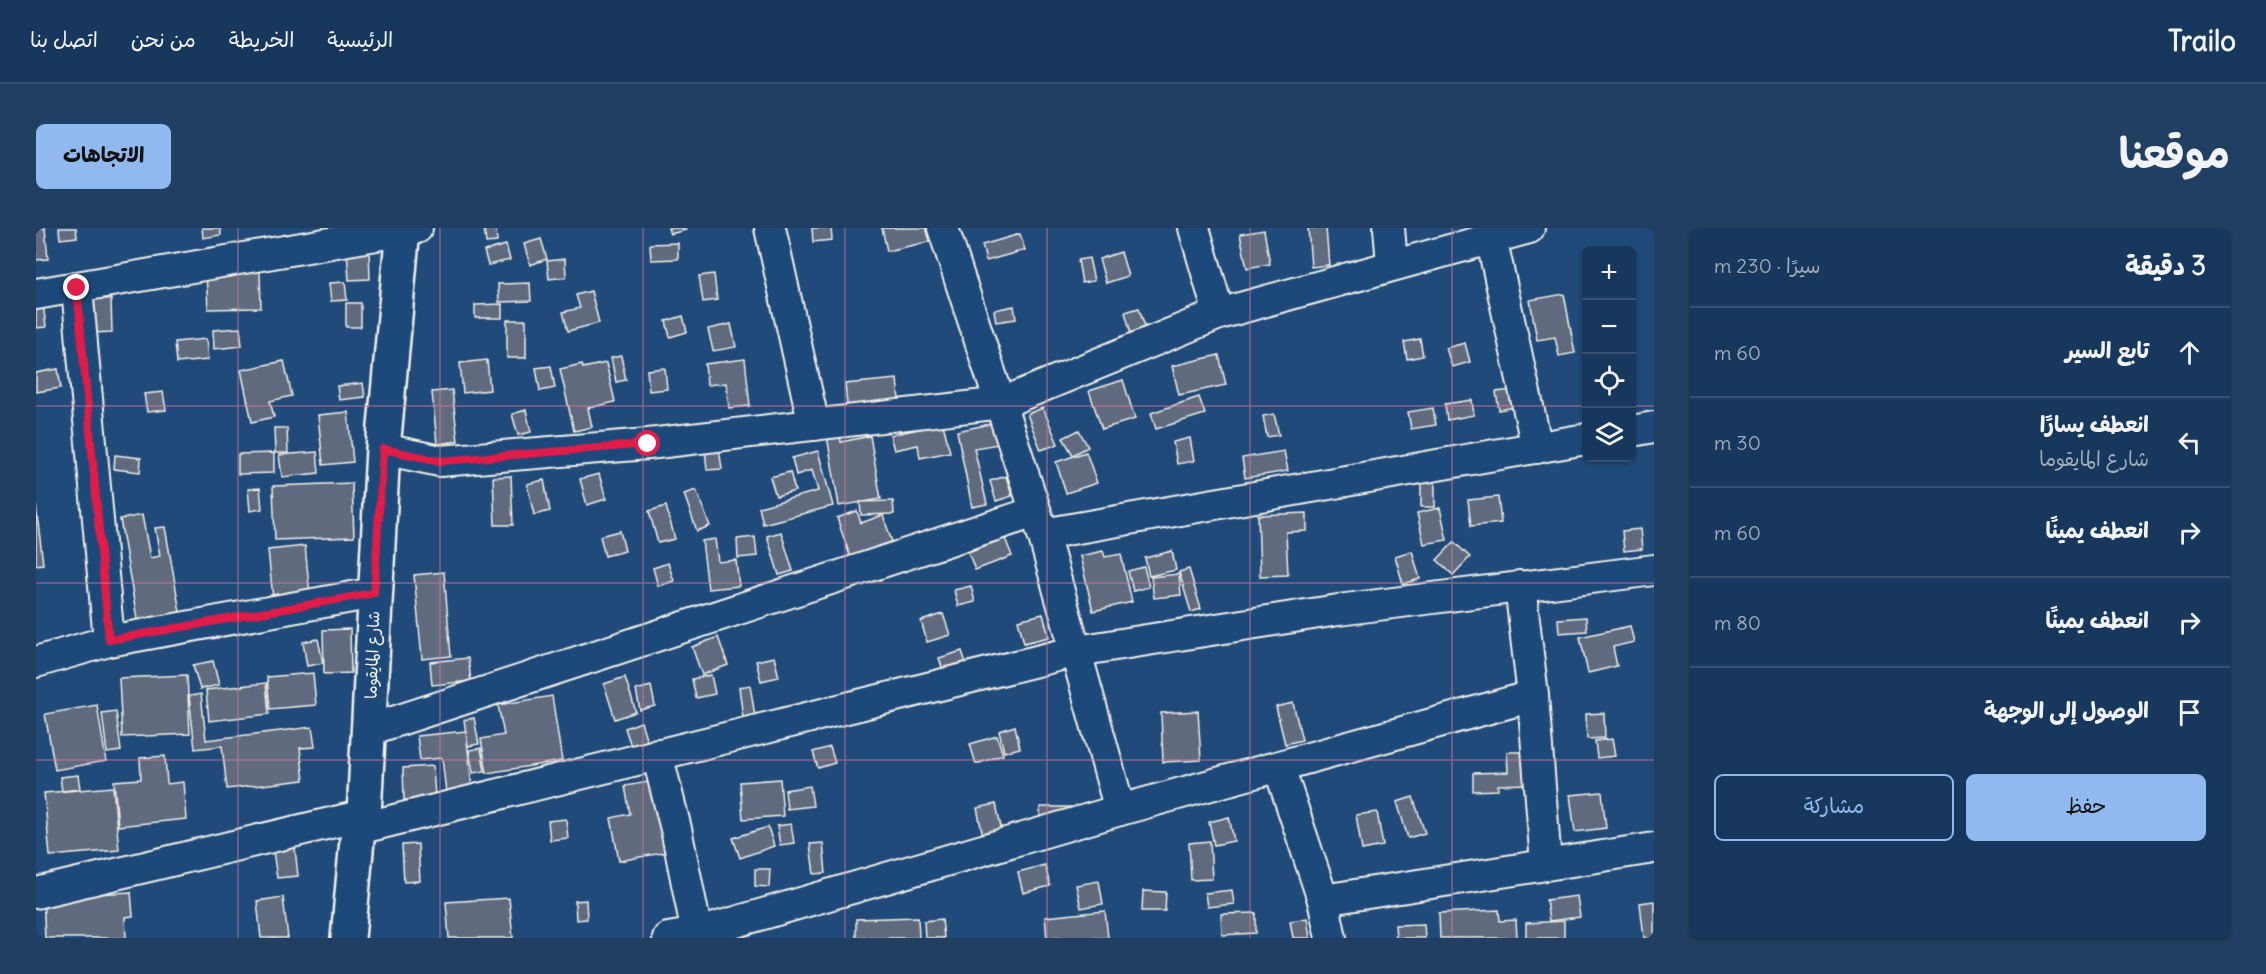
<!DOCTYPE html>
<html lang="ar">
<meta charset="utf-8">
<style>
:root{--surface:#17385c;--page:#203f62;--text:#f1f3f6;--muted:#9eacbb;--line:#365272;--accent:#90b9f0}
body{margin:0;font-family:Delius,"Playpen Sans Arabic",sans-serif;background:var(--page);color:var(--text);direction:rtl}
.controls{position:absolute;right:18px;top:18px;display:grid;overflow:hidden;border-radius:9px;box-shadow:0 2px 4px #0004}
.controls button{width:54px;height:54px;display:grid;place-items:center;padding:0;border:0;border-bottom:2px solid var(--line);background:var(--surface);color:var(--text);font:30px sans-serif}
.stop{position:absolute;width:18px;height:18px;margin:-14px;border:4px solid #e11d48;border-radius:50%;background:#fff}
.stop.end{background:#e11d48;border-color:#fff;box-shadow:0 2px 6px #0008}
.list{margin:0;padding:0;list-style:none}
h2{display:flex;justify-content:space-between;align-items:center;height:78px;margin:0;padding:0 24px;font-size:26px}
h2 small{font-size:20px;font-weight:400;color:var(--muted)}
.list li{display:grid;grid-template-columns:39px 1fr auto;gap:18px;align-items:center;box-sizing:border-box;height:90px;padding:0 24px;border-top:2px solid var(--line)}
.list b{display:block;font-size:22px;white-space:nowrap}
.list p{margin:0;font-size:20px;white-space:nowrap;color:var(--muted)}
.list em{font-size:20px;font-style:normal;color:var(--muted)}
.actions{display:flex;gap:12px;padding:18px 24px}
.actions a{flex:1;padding:14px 0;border:2px solid var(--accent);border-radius:9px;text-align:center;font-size:21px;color:var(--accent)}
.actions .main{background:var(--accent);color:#111}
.icon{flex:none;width:33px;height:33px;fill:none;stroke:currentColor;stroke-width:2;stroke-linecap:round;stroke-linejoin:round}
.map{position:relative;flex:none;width:1618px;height:710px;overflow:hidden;direction:ltr;border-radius:9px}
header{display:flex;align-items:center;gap:36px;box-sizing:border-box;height:84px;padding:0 30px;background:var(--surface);border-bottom:2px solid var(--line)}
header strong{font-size:28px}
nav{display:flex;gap:33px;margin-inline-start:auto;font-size:21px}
.intro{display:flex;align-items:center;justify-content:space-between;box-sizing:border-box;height:144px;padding:0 36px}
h1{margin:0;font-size:42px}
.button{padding:15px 27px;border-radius:9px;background:var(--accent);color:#111;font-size:21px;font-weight:700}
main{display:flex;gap:36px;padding:0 36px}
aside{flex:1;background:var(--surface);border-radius:9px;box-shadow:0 2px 4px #0004}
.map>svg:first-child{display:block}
.building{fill:#606b7f;stroke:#f4f1e8;stroke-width:1.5}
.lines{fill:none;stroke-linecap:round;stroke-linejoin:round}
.minor-casing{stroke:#f4f1e8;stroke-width:34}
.tertiary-casing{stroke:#f4f1e8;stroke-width:38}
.minor{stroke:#1f4a7a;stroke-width:30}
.tertiary{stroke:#1f4a7a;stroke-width:33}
.route{stroke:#e11d48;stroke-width:8}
.grid{fill:none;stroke:#d87a9a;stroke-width:1.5;stroke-opacity:0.55}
.labels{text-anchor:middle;stroke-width:4.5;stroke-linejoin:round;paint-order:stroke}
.street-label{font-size:16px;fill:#f4f1e8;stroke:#1f4a7a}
</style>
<header>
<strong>Trailo</strong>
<nav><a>الرئيسية</a><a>الخريطة</a><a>من نحن</a><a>اتصل بنا</a></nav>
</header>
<div class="intro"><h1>موقعنا</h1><a class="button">الاتجاهات</a></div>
<main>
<aside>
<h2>3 دقيقة<small>سيرًا · 230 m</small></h2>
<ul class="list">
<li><svg class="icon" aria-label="ahead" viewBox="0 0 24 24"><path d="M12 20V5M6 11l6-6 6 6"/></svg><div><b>تابع السير</b></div><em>60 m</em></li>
<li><svg class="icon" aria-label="left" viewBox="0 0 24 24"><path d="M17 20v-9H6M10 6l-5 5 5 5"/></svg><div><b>انعطف يسارًا</b><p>شارع المايقوما</p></div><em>30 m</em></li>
<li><svg class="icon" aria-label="right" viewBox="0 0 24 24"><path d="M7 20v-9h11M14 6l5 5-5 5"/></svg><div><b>انعطف يمينًا</b></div><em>60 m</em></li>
<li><svg class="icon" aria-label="right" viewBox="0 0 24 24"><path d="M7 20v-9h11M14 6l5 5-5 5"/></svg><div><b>انعطف يمينًا</b></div><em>80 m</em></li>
<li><svg class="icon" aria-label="arrive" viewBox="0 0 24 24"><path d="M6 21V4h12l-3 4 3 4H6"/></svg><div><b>الوصول إلى الوجهة</b></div></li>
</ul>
<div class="actions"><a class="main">حفظ</a><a>مشاركة</a></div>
</aside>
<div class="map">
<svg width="1618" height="710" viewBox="0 0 1618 710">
<rect width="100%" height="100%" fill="#1f4a7a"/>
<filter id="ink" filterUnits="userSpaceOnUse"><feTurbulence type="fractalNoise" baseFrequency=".0167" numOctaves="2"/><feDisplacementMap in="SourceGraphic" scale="12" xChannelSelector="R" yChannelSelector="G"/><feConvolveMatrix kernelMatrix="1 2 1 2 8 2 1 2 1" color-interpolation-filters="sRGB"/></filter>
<g filter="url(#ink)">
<g class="building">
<polygon points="0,0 9,0 12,31 0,32"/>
<polygon points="23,0 40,0 41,9 24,11"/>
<polygon points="166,0 184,0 185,7 167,10"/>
<polygon points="448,0 460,0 461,14 450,15"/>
<polygon points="632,0 649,0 650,2 634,6"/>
<polygon points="776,0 795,0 796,12 777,14"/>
<polygon points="846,0 893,0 896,13 851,23"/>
<polygon points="1272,0 1290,0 1293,37 1275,39"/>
<polygon points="1228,2 1234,36 1211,40 1204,6"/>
<polygon points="984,6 989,22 950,33 946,17"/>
<polygon points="505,11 511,31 494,37 488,16"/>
<polygon points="642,15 642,31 615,32 614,16"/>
<polygon points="470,17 474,32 452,37 448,23"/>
<polygon points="333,22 334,51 313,52 311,24"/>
<polygon points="1085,24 1092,48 1070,55 1063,31"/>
<polygon points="1053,30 1058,53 1046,55 1042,32"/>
<polygon points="529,31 530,49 513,51 511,33"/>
<polygon points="224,43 225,80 172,81 170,45"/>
<polygon points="678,46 681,72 667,74 663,48"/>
<polygon points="309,54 311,72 295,73 293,55"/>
<polygon points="494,55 495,73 463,74 462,56"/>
<polygon points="555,63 563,95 532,103 527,84 544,80 540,67"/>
<polygon points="1528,66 1539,125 1523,128 1519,109 1501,112 1494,72"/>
<polygon points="56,71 75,71 76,104 57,105"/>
<rect x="310" y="75" width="15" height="24"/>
<polygon points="7,76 10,99 0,100 0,77"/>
<polygon points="466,76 466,90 439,90 439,77"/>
<polygon points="978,78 980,91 960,94 958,82"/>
<polygon points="1103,80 1113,112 1098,116 1089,84"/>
<polygon points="647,88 651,104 634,109 630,93"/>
<rect x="471" y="92" width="19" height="38"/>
<polygon points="695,96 700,119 677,123 672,101"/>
<polygon points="204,100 206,118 178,121 177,102"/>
<polygon points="170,111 172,132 141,135 139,114"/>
<polygon points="1384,111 1387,128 1371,131 1368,114"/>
<polygon points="1429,115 1434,134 1416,139 1410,120"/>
<polygon points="1183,127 1190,157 1143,167 1136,138"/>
<polygon points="585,128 590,152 580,154 575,130"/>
<polygon points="709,131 714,178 693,180 690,155 671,157 669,136"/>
<polygon points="451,132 454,162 427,165 424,135"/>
<polygon points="248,133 256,168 234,173 238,189 216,194 205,142"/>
<polygon points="570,135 579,174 552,180 556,199 538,203 524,141 546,136 547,140"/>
<polygon points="515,138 519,160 504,163 500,140"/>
<polygon points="629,140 631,161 613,163 611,142"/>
<polygon points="22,141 25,160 0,164 0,145"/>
<polygon points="861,151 863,172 811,177 809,156"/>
<polygon points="1087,152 1099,191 1066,201 1053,163"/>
<polygon points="327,155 329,169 303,172 301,158"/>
<polygon points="416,162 422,213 401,216 396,164"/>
<polygon points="1476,162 1479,179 1463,182 1460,164"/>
<polygon points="127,164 130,182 111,184 108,166"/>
<polygon points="1163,169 1169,186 1120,201 1115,185"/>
<polygon points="1436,172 1438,187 1411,192 1409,176"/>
<polygon points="1007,180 1022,216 1005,222 991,186"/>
<polygon points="1397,180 1400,197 1375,201 1372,184"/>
<polygon points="490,182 495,204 482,207 476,186"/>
<polygon points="312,184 317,234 287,237 282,187"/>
<polygon points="1238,186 1243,207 1231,209 1227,188"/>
<polygon points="959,195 963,216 938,220 951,276 936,279 921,203"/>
<polygon points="907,196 914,224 884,230 882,217 858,222 854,207"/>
<polygon points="238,200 251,200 252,225 239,225"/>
<polygon points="1043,202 1052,219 1037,227 1027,210"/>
<polygon points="804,206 805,214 834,208 845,271 803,278 791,208"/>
<polygon points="1154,210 1158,233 1141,236 1137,214"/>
<polygon points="683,220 686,241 671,242 669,221"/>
<polygon points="782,223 797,278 727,296 723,279 782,263 776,242 760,247 756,230"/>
<polygon points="1248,223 1252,243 1209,250 1206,230"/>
<polygon points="281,224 283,245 246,249 243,227"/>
<polygon points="1050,224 1061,255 1030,265 1020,234"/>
<polygon points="238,225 238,245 202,246 202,226"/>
<polygon points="79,227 105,230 104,244 78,241"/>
<polygon points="754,244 759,263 740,268 734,249"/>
<polygon points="563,246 570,271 551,277 544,251"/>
<polygon points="475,248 477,297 459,297 457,249"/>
<polygon points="970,248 976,268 960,273 954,253"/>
<polygon points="508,252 514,283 498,287 491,256"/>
<rect x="1385" y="254" width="14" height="25"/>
<polygon points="316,255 318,309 239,312 237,258"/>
<polygon points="224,260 226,281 214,283 212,261"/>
<polygon points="660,262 674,298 661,303 648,266"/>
<polygon points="1462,269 1465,295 1435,298 1432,272"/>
<polygon points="857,273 858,286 825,287 824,274"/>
<polygon points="0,277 7,336 0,337"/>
<polygon points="630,278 639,311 622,315 613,283"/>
<polygon points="1404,280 1411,312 1388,316 1381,285"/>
<polygon points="821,283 825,295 847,287 856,314 814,328 801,290"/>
<polygon points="1271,285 1271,303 1250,304 1252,347 1224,348 1222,287"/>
<polygon points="106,287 114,330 124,328 119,300 129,299 146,395 103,403 84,291"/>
<polygon points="1604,301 1606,321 1588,323 1586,303"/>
<polygon points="584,303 589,323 569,328 564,308"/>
<polygon points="745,304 757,343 743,347 731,308"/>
<polygon points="719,309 721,328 702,330 701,311"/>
<polygon points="969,310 976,328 939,342 932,324"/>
<polygon points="679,311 682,334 700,332 703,358 672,361 666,313"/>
<polygon points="1418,314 1434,329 1417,347 1401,332"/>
<polygon points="269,318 274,367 237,371 232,322"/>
<polygon points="1067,323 1069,329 1085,326 1096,374 1057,383 1044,328"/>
<polygon points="1136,323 1140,342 1113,348 1109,330"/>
<polygon points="1376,323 1384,351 1367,356 1359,328"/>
<polygon points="632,335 638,353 622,358 617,340"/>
<polygon points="1108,339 1113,359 1097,363 1092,343"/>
<polygon points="1153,341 1165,381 1155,384 1143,344"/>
<polygon points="408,344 415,428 386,431 378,347"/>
<polygon points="1143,346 1145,367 1118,370 1115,349"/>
<polygon points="935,358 939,374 922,378 918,362"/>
<polygon points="907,386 914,407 891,414 885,393"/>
<polygon points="1007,386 1013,409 988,415 982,392"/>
<polygon points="1550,389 1551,403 1523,405 1522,391"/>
<polygon points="1594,398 1598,414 1577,419 1581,438 1552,445 1544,409"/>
<polygon points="314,401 315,445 288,446 287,402"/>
<polygon points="682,409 692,437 666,447 656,419"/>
<polygon points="282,411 287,435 271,438 267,414"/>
<polygon points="926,423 931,438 908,445 903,430"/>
<polygon points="738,429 743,449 725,453 720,433"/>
<polygon points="432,430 435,453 396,457 394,434"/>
<polygon points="177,433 183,457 164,461 157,437"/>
<polygon points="277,445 280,477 234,481 231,449"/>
<polygon points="151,447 154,506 86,509 83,450"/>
<polygon points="675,447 679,466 660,470 656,451"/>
<polygon points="589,449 600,484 579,491 568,456"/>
<polygon points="230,455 233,486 173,493 170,462"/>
<polygon points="714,457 719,488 707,490 703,459"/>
<polygon points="615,458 619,478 604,482 600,462"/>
<polygon points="165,466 170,512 276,499 279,519 264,520 268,552 191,561 186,518 159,521 153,468"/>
<polygon points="516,468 526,533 451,545 445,511 468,507 462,477"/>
<polygon points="1257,475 1266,512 1249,516 1240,479"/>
<polygon points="61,477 70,533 19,542 9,486"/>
<polygon points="80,483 85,523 71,525 66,485"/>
<polygon points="1162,483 1165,532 1127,534 1125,485"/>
<polygon points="1568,485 1569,510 1551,511 1550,486"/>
<polygon points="438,490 443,516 432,518 428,492"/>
<polygon points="605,494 611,513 595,518 589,500"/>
<polygon points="979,498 984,520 968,524 963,503"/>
<polygon points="430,503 436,561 410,564 406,530 384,532 381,508"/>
<polygon points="961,508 967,527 940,536 934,516"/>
<polygon points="1576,511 1579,528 1561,530 1559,513"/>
<polygon points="794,519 799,535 782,540 777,524"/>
<polygon points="445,520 449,543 437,545 433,522"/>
<polygon points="1471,524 1491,524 1492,556 1462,557 1462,562 1437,563 1437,545 1472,544"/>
<polygon points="129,528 131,556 147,554 150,591 82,598 78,553 105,551 104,530"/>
<polygon points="397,538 399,570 368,572 367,540"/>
<polygon points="42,547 44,561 26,563 24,549"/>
<polygon points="744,551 747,588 707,591 704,554"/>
<polygon points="618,553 631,624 583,633 575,590 594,586 589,558"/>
<polygon points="774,558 777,578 751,581 749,562"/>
<polygon points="77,559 83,622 14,628 8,565"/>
<polygon points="1566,564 1570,600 1539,604 1534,567"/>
<polygon points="1377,569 1389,605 1372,610 1361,574"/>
<polygon points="960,576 967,608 948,613 941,580"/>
<polygon points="1004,579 1035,579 1036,597 1004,597"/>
<polygon points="1341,584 1347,618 1326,622 1320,587"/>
<polygon points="1193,589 1198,613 1178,617 1173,594"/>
<polygon points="530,591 532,610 514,612 512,593"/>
<polygon points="755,596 758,615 744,617 741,598"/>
<polygon points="732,599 738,618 704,630 697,610"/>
<polygon points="1174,613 1176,651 1155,652 1153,615"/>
<polygon points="787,615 790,645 778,646 774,616"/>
<polygon points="382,616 384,653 368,654 366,617"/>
<polygon points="259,620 262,648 241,650 237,623"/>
<polygon points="1009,637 1014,658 987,665 982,644"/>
<polygon points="719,641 734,641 733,659 719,658"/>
<polygon points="1063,653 1067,676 1045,680 1040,657"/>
<polygon points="1196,662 1198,676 1171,679 1169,665"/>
<polygon points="1107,663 1130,664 1129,683 1106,683"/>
<polygon points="95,664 97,688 89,689 90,710 9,710 7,669"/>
<polygon points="1541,668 1544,689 1513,693 1510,672"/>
<polygon points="247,669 252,710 225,710 221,673"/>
<polygon points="473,670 477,710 413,710 410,674"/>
<polygon points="550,672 551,691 540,692 539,673"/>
<polygon points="1618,673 1618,710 1608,710 1604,675"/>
<polygon points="1463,682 1464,693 1480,692 1481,710 1404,710 1403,685"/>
<polygon points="1069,683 1072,710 1011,710 1009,689"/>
<polygon points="1220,685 1220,705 1186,707 1185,686"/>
<polygon points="882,689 883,710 820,710 820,691"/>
<polygon points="1271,690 1274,710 1257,710 1254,693"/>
<polygon points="906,691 908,710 889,710 888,693"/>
<polygon points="1528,693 1528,710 1490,710 1490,695"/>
<polygon points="1388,696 1389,710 1360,710 1359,697"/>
</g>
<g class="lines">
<g class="minor-casing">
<g id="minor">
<polyline points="734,0 778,197"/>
<polyline points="907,0 1007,306 1084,582"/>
<polyline points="1158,0 1183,86"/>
<polyline points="1353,0 1356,36"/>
<polyline points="1455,9 1501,220"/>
<polyline points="41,60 73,413"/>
<polyline points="0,66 381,0"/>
<polyline points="1596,203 1618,199"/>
<polyline points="347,221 404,233 612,216 966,175 1183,86 1493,0"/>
<polyline points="1007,306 1550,211"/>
<polyline points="1484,358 1497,468 1510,636"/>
<polyline points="0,434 73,413 338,365"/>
<polyline points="333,502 999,284"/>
<polyline points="621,526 640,601 662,710"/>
<polyline points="1243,539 1287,672 1295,710"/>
<polyline points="322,601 1041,423 1302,382 1618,342"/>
<polyline points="0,665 328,587"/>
<polyline points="1287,672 1618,620"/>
<polyline points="632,710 662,705 1084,582 1497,468"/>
</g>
</g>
<g class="tertiary-casing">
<polyline id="tertiary" points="312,710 322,601 328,587 347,221 367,0"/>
</g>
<use href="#minor" class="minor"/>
<use href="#tertiary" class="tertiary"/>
</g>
</g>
<g class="lines" filter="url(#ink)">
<polyline class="route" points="41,60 73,412 338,365 347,221 404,233 612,216"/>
</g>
<path class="grid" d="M202 0V710M404 0V710M607 0V710M809 0V710M1011 0V710M1214 0V710M1416 0V710M0 178H1550M1596 178H1618M0 355H1618M0 532H1618"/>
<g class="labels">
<g class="street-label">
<text transform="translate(336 427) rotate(-88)" y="6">شارع المايقوما</text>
</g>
</g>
</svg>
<div class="controls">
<button>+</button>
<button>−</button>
<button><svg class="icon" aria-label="locate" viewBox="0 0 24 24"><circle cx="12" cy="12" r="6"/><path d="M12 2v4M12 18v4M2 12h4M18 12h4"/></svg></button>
<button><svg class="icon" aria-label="layers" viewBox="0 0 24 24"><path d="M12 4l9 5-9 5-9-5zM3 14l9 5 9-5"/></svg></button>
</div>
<div class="stop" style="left:612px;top:216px"></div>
<div class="stop end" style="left:41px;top:60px"></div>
</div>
</main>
